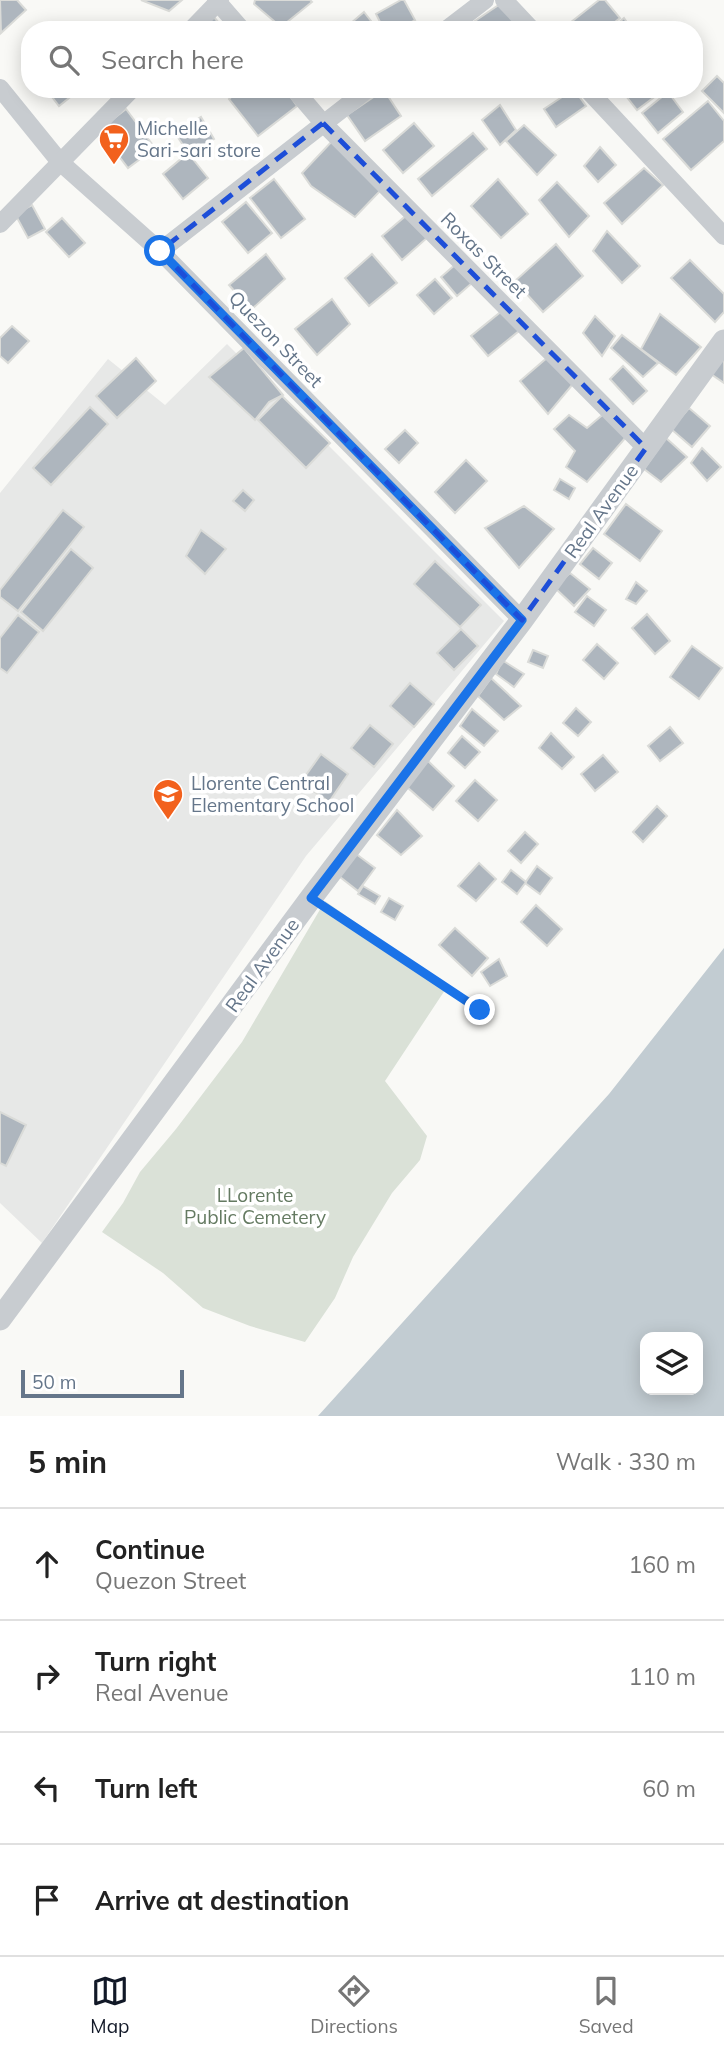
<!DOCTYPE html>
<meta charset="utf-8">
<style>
:root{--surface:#fff;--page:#f2f2f2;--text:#222;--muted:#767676;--line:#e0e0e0;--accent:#111827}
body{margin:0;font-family:Mulish,sans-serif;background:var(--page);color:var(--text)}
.controls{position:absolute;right:21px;bottom:21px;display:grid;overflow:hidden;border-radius:14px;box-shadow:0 4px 18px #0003}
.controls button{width:63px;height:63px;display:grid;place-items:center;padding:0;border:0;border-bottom:2px solid var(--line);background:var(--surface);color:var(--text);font:35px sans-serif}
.scale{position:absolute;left:21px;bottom:18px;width:163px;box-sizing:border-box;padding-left:7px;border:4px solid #65768a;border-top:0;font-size:19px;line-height:24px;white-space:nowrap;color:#65768a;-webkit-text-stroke:5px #fff;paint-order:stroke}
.stop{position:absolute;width:21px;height:21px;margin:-16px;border:5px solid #1a73e8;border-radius:50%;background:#fff}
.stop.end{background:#1a73e8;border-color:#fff;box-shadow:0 2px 7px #0008}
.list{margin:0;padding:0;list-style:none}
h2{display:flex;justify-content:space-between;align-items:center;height:91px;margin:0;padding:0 28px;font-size:30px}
h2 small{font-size:23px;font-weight:400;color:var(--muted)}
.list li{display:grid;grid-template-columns:46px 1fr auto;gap:21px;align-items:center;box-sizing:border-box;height:112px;padding:0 28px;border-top:2px solid var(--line)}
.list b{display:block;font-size:26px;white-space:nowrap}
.list p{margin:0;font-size:23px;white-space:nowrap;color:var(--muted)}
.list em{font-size:23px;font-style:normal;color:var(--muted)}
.icon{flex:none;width:38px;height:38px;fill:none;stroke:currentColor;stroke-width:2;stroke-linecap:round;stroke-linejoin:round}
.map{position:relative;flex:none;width:724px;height:1416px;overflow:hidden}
.search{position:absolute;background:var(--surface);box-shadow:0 4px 18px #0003;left:21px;right:21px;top:21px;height:77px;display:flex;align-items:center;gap:18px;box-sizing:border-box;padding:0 24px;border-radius:28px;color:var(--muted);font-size:26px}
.sheet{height:539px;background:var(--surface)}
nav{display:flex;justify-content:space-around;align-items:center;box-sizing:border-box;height:98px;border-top:2px solid var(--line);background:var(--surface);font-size:19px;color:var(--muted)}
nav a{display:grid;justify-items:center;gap:4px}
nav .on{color:var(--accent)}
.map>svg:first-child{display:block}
.built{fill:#e7e8e7}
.green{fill:#dae1d7}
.water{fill:#c2ccd2;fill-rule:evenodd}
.building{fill:#aeb6be;stroke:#dadbd8;stroke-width:2}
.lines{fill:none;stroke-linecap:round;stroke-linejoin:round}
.path{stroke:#c1c3c6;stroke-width:3.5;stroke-dasharray:3.5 3.5;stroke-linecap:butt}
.minor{stroke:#c8ccd0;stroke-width:18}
.tertiary{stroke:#c8ccd0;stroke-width:23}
.route{stroke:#1a73e8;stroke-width:9}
.marked{fill:none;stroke:#1d4ed8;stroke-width:5;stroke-dasharray:14 9;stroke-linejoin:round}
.labels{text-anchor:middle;stroke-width:7;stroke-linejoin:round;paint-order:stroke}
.poi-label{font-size:19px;fill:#65768a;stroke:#fff;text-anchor:start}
.street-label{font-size:19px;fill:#65768a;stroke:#fff}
.park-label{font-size:19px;fill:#647a61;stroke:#fff}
</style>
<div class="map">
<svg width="724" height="1416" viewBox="0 0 724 1416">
<rect width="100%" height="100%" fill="#f9f9f6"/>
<polygon class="built" points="227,344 504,621 306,856 42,1243 0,1203 0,493 108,359 165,405"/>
<polygon class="green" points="325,901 447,987 385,1081 427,1136 420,1160 392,1193 353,1257 335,1298 305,1342 250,1326 203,1308 163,1273 102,1232 123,1203 140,1172 176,1129 242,1042"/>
<path class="water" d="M724 948V1416H318L609 1094ZM645 1337H698V1390H645Z"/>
<g class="building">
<polygon points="0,0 17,0 26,10 1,33"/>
<polygon points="141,0 182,0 169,11"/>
<polygon points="255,0 310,0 312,2 281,27 254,4"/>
<polygon points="401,0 404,0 415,20 397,30 384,30 376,14"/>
<polygon points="506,0 522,26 516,30 481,30 475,21"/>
<polygon points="599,0 605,0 620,18 605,30 561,30"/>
<polygon points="364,12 378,30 357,30 351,23"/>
<polygon points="213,16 225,30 198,30"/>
<polygon points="624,18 632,30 610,30"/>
<polygon points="717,76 724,83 724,113 702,91"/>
<polygon points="46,89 79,89 79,90 59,106"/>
<polygon points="240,89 285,89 297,106 258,136 229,99"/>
<polygon points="574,89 586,106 556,127 544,109"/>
<polygon points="634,89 665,89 637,110 626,96"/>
<polygon points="384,90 401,116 365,141 347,115"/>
<polygon points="668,92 683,112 658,133 642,113"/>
<polygon points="708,101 724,121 724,141 691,170 663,139"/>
<polygon points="500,105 516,130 500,145 482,120"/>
<polygon points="126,109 155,148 128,168 99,130"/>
<polygon points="201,117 214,139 189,154 175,133"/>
<polygon points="414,123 434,146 403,173 383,150"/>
<polygon points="524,125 556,155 537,175 506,141"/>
<polygon points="473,133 487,149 432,196 418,179"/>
<polygon points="335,138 381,190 355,217 311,186 302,173"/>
<polygon points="600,147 616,165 598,182 584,166"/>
<polygon points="188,153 208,178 183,199 163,174"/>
<polygon points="644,168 663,185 622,224 604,203"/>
<polygon points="274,179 305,219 281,238 250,198"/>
<polygon points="498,179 528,214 501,238 471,206"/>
<polygon points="557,182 589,216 569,237 539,200"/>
<polygon points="246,202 272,233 248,253 222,222"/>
<polygon points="32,205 45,229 28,238 15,214"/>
<polygon points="408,214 428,237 402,260 382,236"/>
<polygon points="62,218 85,243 69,257 46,232"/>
<polygon points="607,231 640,266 622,283 593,251"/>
<polygon points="556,244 583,276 543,312 515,281"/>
<polygon points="266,254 285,279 251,310 229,285"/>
<polygon points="372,254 397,283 369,306 345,278"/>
<polygon points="690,260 724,294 724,312 715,322 671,278"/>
<polygon points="456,264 472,283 457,296 441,277"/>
<polygon points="435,279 452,298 434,314 417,295"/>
<polygon points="332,299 350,324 317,355 295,329"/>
<polygon points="508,306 524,327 488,356 471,336"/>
<polygon points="660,314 701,347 676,375 641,349"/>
<polygon points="595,316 615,336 602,356 583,333"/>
<polygon points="12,326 29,341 8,363 0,356 0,338"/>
<polygon points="622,335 658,363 643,377 611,348"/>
<polygon points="244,348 283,395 269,402 255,420 209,377"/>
<polygon points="724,352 724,383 708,372"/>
<polygon points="548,357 573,384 548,414 520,381"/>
<polygon points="136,358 156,381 117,418 96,396"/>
<polygon points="623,366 647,391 633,404 610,379"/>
<polygon points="282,396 330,443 306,468 258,420"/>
<polygon points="90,407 108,424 51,485 33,468"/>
<polygon points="689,408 710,426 692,447 671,429"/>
<polygon points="606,412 627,436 587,482 566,467 575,451 554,429 569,415 587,428"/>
<polygon points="405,430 418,443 399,463 385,449"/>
<polygon points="666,438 687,457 661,482 644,469"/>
<polygon points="702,448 721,467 707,481 691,463"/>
<polygon points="466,460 487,481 455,513 435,492"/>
<polygon points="560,479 575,488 569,499 554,490"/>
<polygon points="243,490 254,500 245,511 233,501"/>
<polygon points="626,504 662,531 640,561 604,534"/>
<polygon points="524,506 554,529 519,568 485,528"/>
<polygon points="63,510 84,527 18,611 0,597 0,590"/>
<polygon points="201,530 226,549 205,574 186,556"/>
<polygon points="593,548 612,563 599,579 580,564"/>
<polygon points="71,549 93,568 43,631 21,612"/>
<polygon points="435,561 481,605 460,627 414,584"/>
<polygon points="570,573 590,589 574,606 554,587"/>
<polygon points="636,582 647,591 636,604 626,599"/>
<polygon points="587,596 606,610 594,626 575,612"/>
<polygon points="647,614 670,641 655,654 632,628"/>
<polygon points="18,615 39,632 7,673 0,668 0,638"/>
<polygon points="461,629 478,646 454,670 437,653"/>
<polygon points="597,644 618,663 604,679 583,660"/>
<polygon points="692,646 722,668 699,699 670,677"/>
<polygon points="533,650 548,656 543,668 528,662"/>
<polygon points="502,660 524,674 514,687 496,674"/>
<polygon points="491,678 521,706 504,720 478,696"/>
<polygon points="410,683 434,704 414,727 390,706"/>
<polygon points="576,708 591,722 578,736 563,723"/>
<polygon points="472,709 498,731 484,746 460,726"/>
<polygon points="370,725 393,744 374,767 351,748"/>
<polygon points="670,727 683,743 660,761 648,746"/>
<polygon points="551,733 574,757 562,769 539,748"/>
<polygon points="462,736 480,752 465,768 448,753"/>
<polygon points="321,754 348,774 329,802 301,782"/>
<polygon points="603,755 618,772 595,791 581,774"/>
<polygon points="427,760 454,786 433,810 407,787"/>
<polygon points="475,780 497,800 478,821 456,801"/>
<polygon points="657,806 667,816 643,842 633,832"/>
<polygon points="397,810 422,836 401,855 377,835"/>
<polygon points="525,832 538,844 521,863 508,851"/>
<polygon points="352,851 375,868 358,891 335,873"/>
<polygon points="479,863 496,879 476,901 458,886"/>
<polygon points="537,866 552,878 540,894 525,883"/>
<polygon points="511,870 526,882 517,894 502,882"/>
<polygon points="363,886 380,896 375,904 358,894"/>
<polygon points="389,898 403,906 395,920 381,912"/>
<polygon points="536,905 562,929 547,946 521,922"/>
<polygon points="455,928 488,958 472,976 439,945"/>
<polygon points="499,959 507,976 490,986 481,972"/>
<polygon points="0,1112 26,1125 6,1166 0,1163"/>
</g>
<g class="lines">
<polyline class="path" points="328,909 480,1010"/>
<g class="minor">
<polyline points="216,0 242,30"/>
<polyline points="504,0 532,30"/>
<polyline points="191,30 220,0"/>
<polyline points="446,30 485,0"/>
<polyline points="0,88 60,162 160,251 522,620"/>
<polyline points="294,89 323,123 646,448"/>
<polyline points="587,89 724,236"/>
<polyline points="0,224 132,89"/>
<polyline points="160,251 368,89"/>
</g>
<polyline class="tertiary" points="0,1319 311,898 522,620 724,341"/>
</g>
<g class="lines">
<polyline class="route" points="160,251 522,620 311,898 480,1010"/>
</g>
<path class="marked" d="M323 123 646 448 522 620 160 251Z"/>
<defs>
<g id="supermarket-pin" transform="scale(1.575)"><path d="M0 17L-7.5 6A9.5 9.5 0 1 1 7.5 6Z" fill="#f2611d" stroke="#fff"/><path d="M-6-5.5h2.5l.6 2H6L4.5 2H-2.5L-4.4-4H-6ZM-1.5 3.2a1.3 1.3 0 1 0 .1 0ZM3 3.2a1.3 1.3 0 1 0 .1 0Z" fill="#fff"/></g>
<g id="school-pin" transform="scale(1.575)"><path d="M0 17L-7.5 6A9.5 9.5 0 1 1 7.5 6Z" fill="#f2611d" stroke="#fff"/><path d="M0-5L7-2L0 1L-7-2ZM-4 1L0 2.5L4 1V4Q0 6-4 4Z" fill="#fff"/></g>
</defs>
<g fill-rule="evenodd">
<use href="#supermarket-pin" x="114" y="139"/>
<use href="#school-pin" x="168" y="794"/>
</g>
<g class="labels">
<g class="poi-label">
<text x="137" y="135">Michelle<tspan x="137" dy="22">Sari-sari store</tspan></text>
<text x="191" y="790">Llorente Central<tspan x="191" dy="22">Elementary School</tspan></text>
</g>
<g class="street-label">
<text transform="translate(484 255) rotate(45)" y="7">Roxas Street</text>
<text transform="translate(276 339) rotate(46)" y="7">Quezon Street</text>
<text transform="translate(601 511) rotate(-54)" y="7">Real Avenue</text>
<text transform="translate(262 965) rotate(-54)" y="7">Real Avenue</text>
</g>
<g class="park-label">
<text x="255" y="1202">LLorente<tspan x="255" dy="22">Public Cemetery</tspan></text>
</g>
</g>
</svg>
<div class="controls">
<button><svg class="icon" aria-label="layers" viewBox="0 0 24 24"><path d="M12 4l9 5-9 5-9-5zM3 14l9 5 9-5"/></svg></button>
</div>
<div class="scale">50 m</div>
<div class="stop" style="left:160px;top:251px"></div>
<div class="stop end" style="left:480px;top:1010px"></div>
<div class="search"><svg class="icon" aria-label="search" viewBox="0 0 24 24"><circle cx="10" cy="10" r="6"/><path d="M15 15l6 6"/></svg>Search here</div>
</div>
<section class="sheet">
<h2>5 min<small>Walk · 330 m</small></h2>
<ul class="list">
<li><svg class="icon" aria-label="ahead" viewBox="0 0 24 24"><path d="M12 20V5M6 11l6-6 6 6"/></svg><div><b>Continue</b><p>Quezon Street</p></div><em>160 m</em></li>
<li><svg class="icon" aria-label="right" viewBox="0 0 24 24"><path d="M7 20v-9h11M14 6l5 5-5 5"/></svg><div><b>Turn right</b><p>Real Avenue</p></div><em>110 m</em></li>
<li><svg class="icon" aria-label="left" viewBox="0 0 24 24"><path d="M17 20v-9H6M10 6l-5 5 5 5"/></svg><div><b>Turn left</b></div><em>60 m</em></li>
<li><svg class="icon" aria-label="arrive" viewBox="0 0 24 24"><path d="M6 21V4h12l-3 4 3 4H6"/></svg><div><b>Arrive at destination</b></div></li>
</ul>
</section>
<nav>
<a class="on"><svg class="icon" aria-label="map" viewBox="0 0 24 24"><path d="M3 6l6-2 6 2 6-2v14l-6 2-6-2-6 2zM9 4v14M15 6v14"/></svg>Map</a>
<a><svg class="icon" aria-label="directions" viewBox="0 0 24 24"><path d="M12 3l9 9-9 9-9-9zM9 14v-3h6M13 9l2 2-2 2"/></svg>Directions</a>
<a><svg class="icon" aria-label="saved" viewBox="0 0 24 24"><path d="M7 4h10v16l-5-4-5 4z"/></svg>Saved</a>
</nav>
